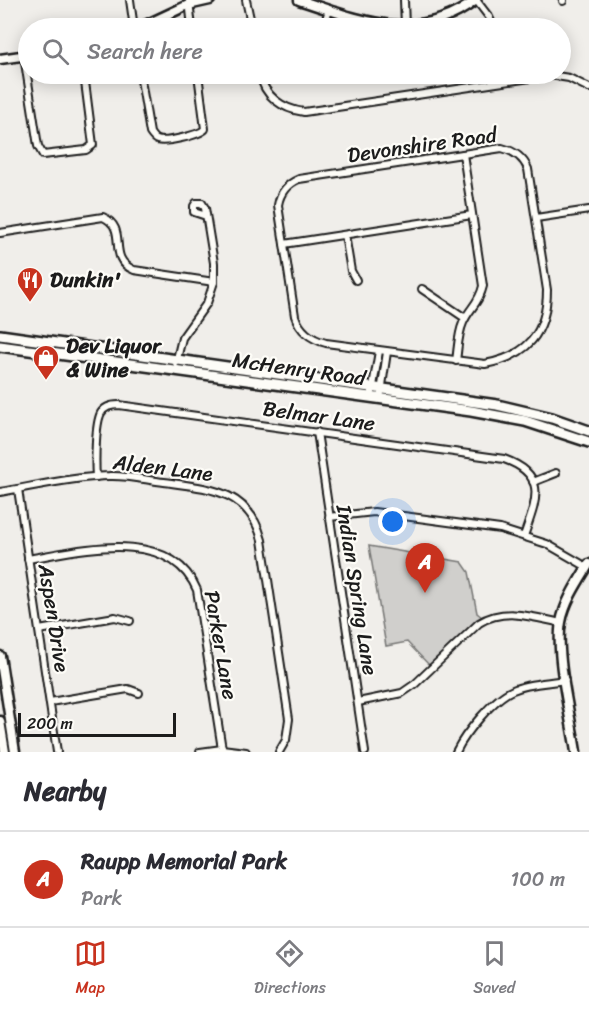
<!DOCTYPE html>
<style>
:root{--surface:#fff;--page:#f7f7f7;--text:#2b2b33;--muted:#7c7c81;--line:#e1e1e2;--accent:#c8321e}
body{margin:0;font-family:Sriracha,sans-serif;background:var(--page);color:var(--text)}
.scale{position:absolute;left:18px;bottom:15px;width:158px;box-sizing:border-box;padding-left:6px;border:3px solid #1c1c1c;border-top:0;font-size:16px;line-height:21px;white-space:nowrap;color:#1c1c1c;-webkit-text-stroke:4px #fdfcf7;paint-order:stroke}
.you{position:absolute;left:393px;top:522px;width:21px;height:21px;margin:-15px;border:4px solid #fff;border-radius:50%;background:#1a73e8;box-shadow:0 0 0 9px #1a73e833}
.badge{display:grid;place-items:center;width:39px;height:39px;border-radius:50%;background:var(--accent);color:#fff;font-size:20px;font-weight:700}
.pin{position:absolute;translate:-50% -50px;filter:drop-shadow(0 2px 3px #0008)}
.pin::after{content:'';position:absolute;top:32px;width:21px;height:18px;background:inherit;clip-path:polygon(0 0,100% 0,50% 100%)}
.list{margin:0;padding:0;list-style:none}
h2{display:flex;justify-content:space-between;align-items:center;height:78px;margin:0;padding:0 24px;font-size:26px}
h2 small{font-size:20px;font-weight:400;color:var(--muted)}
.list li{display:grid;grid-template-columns:39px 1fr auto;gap:18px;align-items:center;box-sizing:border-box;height:96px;padding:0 24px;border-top:2px solid var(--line)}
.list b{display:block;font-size:22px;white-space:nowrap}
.list p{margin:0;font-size:20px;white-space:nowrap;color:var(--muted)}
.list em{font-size:20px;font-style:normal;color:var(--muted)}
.icon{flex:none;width:33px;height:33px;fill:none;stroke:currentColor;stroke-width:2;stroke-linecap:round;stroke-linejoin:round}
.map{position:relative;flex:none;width:589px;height:752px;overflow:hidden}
.search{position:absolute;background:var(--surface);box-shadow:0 3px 15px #0003;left:18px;right:18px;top:18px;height:66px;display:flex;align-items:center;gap:15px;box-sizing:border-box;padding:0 21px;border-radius:33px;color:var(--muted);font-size:22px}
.sheet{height:174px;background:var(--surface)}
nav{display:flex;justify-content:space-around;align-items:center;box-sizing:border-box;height:84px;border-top:2px solid var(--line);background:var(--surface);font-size:16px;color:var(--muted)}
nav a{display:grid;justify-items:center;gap:3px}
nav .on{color:var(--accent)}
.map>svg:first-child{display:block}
.green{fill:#d0cfcc;stroke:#767674;stroke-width:1.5}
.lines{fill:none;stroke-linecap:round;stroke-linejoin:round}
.street-casing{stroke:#1c1c1c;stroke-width:10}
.secondary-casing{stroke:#1c1c1c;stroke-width:13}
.primary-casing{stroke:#1c1c1c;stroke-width:14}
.street{stroke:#fdfcf7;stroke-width:6}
.secondary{stroke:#fdfcf7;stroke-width:8}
.primary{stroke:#fdfcf7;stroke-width:9}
.labels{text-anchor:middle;stroke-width:4.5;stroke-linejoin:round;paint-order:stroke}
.street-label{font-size:21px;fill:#1c1c1c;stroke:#fdfcf7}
.poi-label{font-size:21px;font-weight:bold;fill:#1c1c1c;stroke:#fdfcf7;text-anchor:start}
</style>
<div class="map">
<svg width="589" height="752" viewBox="0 0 589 752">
<rect width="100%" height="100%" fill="#f0eeea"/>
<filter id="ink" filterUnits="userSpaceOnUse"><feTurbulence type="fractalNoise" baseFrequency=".0167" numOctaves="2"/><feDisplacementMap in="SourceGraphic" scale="12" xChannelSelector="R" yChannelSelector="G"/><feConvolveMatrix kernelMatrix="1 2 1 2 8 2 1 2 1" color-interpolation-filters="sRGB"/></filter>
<g filter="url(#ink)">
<polygon class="green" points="369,546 462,562 469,572 477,613 482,617 430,666 407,642 386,646"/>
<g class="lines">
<g class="street-casing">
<g id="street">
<polyline points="130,0 134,28"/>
<polyline points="189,0 192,28"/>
<polyline points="246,0 252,28"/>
<polyline points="404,0 405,26"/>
<polyline points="476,0 489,17 494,28"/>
<polyline points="563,0 563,1"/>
<polyline points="323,28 329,10"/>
<polyline points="339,28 343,14"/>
<polyline points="24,56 38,146 43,155 86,150 93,145 84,74"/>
<path d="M140 74 150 133C152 136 154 139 157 140 165 143 200 135 205 129L198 74"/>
<path d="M260 74C264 96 282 109 304 112L550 75 569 78 589 88"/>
<path d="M502 148C514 151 523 157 528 169L547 290C547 334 527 356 485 364L326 343C310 339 300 331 295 316L278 205C280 193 287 184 299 179Z"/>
<polyline points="536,218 589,210"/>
<path d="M0 233 103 217C130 229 105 258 134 270L214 282"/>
<polyline points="345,235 351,271 356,280"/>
<polyline points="284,244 472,215"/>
<polyline points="422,289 465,318"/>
<path d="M456 361C458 348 458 334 463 323 469 308 479 304 483 286L463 154"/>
<polyline points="176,363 182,338 207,303 214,282 214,263 205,208 202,203 196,203 194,206 194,212 206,216"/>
<polyline points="371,398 379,351"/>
<polyline points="380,399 387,352"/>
<polyline points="317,432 365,752"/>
<path d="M96 477C95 463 95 424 101 413 105 406 112 405 119 405L504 459C549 475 536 501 524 536"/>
<polyline points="533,482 556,473"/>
<polyline points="18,489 57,752"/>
<path d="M0 492C36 486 73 477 109 476 127 475 146 480 164 482 207 488 249 489 262 540L289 719 286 740 279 752"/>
<polyline points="329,517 374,512 500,529 547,544 587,567"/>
<path d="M28 559C81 550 170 526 197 590L222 749"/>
<polyline points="39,630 115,617 130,621"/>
<polyline points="50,702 128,689 139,693"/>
<path d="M358 702 402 693 415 684 479 623C505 607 533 617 561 623"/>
<polyline points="200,752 222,749 246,752"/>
<path d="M456 752C465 733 494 698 513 690 528 683 548 683 565 680"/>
</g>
</g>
<g class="secondary-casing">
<g id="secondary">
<path d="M299 0C360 20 418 45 476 0"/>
<polyline points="139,28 188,5 210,0"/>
<polyline points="0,59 28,55"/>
<polyline points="0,656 15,752"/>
<polyline points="0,721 5,752"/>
<path d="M576 752C571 718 555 655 561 622 565 601 578 582 589 564"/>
</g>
</g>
<g class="primary-casing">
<g id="primary">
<polyline points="0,335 497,405 552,418 589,431"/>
<polyline points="0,346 471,411 525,421 589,442"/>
</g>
</g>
<use href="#street" class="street"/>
<use href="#secondary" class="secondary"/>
<use href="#primary" class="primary"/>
</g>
</g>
<defs>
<g id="restaurant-pin" transform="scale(1.35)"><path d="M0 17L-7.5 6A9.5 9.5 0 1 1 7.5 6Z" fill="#c8321e" stroke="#fdfcf7"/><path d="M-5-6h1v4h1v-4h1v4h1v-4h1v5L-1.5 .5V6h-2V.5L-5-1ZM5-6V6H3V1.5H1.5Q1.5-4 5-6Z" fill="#fff"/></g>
<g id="shop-pin" transform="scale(1.35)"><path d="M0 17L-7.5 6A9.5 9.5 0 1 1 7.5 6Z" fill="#c8321e" stroke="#fdfcf7"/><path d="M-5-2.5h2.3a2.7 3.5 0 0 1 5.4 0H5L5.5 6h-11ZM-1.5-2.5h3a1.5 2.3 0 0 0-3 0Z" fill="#fff"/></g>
</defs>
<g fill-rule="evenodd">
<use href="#restaurant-pin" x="30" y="280"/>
<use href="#shop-pin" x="46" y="358"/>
</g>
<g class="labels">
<g class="street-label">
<text transform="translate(422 145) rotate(-8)" y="7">Devonshire Road</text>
<text transform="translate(299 369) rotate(8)" y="7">McHenry Road</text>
<text transform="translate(319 416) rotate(8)" y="7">Belmar Lane</text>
<text transform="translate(163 468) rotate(7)" y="7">Alden Lane</text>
<text transform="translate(357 590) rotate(81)" y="7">Indian Spring Lane</text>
<text transform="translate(54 618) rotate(81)" y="7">Aspen Drive</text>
<text transform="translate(221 645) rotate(80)" y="7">Parker Lane</text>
</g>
<g class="poi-label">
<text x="50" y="287">Dunkin'</text>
<text x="66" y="353">Dev Liquor<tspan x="66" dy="24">&amp; Wine</tspan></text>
</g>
</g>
</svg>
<div class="scale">200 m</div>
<div class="you"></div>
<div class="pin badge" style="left:425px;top:593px">A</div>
<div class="search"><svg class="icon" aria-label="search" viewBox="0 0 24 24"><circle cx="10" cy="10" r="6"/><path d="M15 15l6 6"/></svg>Search here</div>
</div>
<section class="sheet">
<h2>Nearby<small></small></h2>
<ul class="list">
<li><span class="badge">A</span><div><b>Raupp Memorial Park</b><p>Park</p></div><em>100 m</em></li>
</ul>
</section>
<nav>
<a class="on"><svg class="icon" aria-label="map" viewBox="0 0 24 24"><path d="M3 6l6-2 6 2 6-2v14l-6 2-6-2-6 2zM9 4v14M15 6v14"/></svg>Map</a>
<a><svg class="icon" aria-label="directions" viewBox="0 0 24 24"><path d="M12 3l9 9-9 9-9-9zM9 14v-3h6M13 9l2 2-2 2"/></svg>Directions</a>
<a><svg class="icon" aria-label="saved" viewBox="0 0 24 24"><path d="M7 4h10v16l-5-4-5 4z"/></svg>Saved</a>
</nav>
